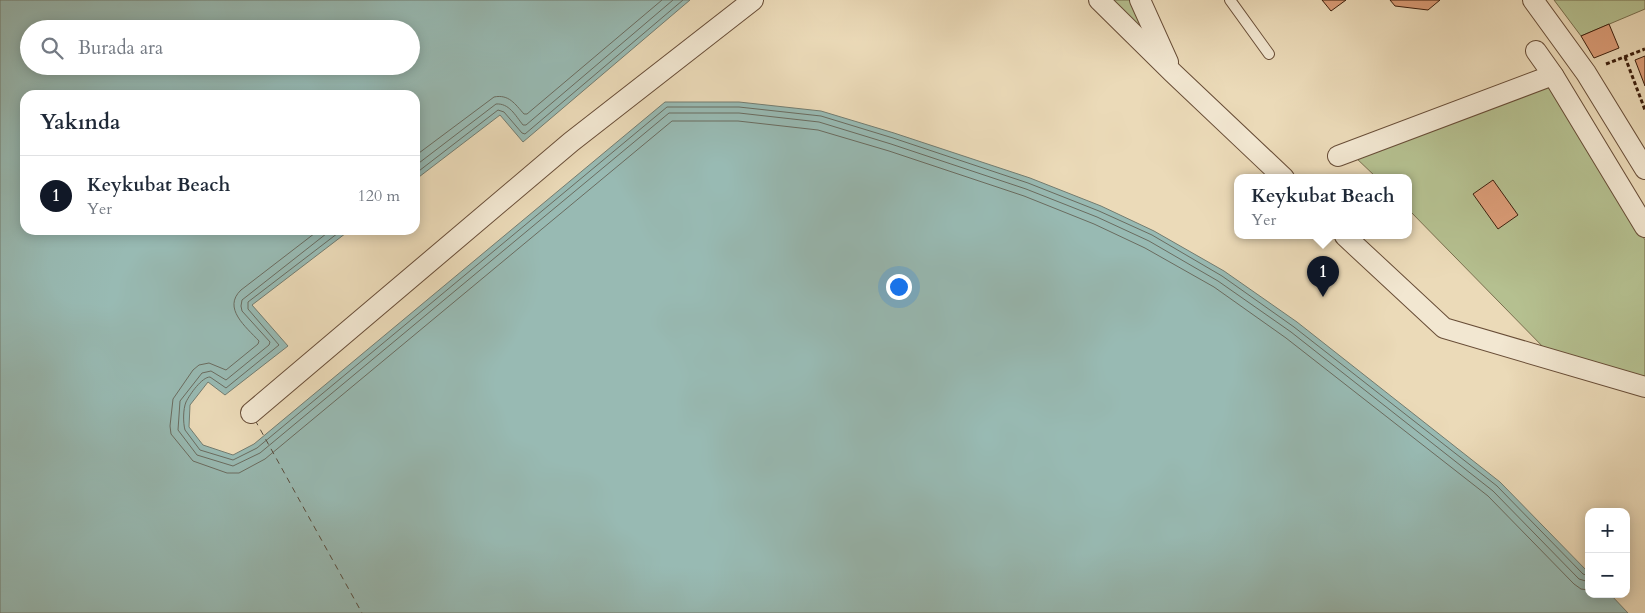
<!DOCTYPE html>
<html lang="tr">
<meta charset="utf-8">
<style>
:root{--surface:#fff;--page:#f2f2f3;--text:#1f2937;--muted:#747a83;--line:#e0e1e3;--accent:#111827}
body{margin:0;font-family:Cardo,serif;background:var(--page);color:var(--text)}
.controls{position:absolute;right:15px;bottom:15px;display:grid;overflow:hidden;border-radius:10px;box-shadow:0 2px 12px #0003}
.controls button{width:45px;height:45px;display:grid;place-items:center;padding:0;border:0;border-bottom:1px solid var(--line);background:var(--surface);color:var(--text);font:25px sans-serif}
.you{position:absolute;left:898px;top:286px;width:18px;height:18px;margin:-12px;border:4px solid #fff;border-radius:50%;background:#1a73e8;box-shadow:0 0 0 8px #1a73e833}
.badge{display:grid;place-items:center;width:32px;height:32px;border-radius:50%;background:var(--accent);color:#fff;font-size:16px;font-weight:700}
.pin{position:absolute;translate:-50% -41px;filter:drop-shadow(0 1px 2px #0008)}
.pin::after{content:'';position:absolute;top:26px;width:18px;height:15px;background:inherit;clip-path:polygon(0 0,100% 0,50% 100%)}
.popup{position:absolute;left:1234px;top:174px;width:178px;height:65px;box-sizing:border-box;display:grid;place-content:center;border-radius:10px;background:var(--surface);filter:drop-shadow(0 1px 4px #0005);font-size:16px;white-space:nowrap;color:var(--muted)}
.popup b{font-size:19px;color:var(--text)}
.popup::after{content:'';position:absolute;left:50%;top:100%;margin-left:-10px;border:10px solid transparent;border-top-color:var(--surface)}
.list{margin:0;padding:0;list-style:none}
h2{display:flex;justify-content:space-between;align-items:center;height:65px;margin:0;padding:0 20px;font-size:21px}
h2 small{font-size:16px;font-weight:400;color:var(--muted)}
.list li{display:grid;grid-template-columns:32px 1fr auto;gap:15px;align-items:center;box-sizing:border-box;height:80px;padding:0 20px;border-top:1px solid var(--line)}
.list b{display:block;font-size:19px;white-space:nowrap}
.list p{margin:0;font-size:16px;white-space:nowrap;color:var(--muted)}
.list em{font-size:16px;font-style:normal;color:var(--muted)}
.icon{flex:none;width:28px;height:28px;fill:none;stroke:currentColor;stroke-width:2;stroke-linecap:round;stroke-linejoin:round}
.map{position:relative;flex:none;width:1645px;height:613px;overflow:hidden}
.search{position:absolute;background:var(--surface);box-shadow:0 2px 12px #0003;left:20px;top:20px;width:400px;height:55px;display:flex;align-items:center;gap:12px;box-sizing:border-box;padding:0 18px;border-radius:28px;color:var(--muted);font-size:19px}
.panel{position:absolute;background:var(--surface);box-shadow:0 2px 12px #0003;left:20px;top:90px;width:400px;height:145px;border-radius:15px}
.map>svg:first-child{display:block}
.green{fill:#b5c090;stroke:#786f4e}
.water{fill:#98bab3;stroke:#737c70;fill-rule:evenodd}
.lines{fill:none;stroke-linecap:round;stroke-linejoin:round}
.shore{stroke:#6a6c60;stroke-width:1}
.ferry{stroke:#584d3e;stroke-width:1;stroke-dasharray:6 5;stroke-linecap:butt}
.building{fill:#dc9d78;stroke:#3c1e0c}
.lane-casing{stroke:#684d37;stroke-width:12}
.street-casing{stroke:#684d37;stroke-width:22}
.path{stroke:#3c1e0c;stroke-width:3;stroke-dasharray:4 2.5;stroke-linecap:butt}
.lane{stroke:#f2e7d1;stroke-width:10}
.street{stroke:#f2e7d1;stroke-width:20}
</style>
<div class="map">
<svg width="1645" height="613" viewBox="0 0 1645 613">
<rect width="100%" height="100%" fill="#ebdab8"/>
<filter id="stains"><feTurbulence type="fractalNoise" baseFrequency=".004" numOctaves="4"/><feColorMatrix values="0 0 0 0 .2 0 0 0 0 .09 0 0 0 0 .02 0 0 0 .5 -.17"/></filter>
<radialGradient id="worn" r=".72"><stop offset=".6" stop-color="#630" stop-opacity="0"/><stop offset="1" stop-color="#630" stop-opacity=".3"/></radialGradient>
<g class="green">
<polygon points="1105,0 1135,0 1160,55"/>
<polygon points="1554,0 1645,0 1645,9 1581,36"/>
<polygon points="1550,85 1645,240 1645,381 1548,352 1408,209 1408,178 1377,178 1354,156"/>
</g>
<path class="water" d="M0 0H690L523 142 500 115 415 180V95H25V230H350L252 305 288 346 225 395 208 382 190 405 189 427 203 445 233 455 254 444 665 102H739L821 111 894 133 1030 178 1101 206 1154 231 1224 271 1297 322 1500 482 1589 573V594H1610L1628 613H0ZM29 29H411V66H29Z"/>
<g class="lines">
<g class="shore">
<path d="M415 156 494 97C509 94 515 104 524 114H527L662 0"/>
<path d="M415 166 496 104C509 103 515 115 523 125H526L673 0"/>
<polyline points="415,174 498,110 504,112 522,133 525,134 683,0"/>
<path d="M319 230 241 290C222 308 246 327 259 341L258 344 226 370 209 363 199 365 193 370 173 399 170 426 171 434 193 461 227 473H239L265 459 672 121H738L818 130 889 151 1024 196 1094 224 1145 248 1214 287 1286 338 1488 496 1574 584 1581 589 1589 590"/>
<polyline points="331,230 242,300 241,306 242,311 270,342 269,345 226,380 211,371 202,373 180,401 178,430 197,455 233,466 260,453 669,113 739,113 819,122 891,144 1026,189 1097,217 1149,241 1218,281 1291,332 1493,491 1579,579 1589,582"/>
<path d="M342 230 248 302V309L279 345 226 388 210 377C202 377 190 394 186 402 183 409 183 423 185 430L200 450 233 460 257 448 667 107H739L821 116 893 138 1028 183 1099 211 1152 235 1222 276 1294 327 1497 486 1583 574 1589 576"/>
</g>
<polyline class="ferry" points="255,420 362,613"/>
</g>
<g class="building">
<polygon points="1322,0 1346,0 1331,11"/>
<polygon points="1390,0 1440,0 1428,10 1395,6"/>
<polygon points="1609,24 1619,48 1594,58 1581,36"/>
<polygon points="1645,56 1645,86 1635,60"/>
<polygon points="1493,180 1518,215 1498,229 1473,194"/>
</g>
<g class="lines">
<g class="lane-casing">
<polyline id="lane" points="1230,0 1269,54"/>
</g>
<g class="street-casing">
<g id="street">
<polyline points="1099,0 1173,73 1284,178"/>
<polyline points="1140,0 1168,62"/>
<polyline points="1533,0 1586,73 1645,169"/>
<polyline points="1536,51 1553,75 1645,227"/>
<polyline points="1338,156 1553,75"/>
<polyline points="1345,236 1444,328 1645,387"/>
<polyline points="251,413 571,142 753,0"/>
</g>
</g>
<g class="path">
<polyline points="1625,57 1645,110"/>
<polyline points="1606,64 1645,49"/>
</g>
<use href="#lane" class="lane"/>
<use href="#street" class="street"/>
</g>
<rect width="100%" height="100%" filter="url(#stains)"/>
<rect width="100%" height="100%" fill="url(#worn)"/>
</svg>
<div class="controls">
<button>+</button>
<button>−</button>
</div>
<div class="you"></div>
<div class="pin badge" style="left:1323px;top:297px">1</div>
<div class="popup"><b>Keykubat Beach</b>Yer</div>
<div class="search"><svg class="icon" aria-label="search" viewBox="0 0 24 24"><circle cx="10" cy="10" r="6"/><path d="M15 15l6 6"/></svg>Burada ara</div>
<section class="panel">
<h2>Yakında<small></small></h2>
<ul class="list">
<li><span class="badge">1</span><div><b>Keykubat Beach</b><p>Yer</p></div><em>120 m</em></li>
</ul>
</section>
</div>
